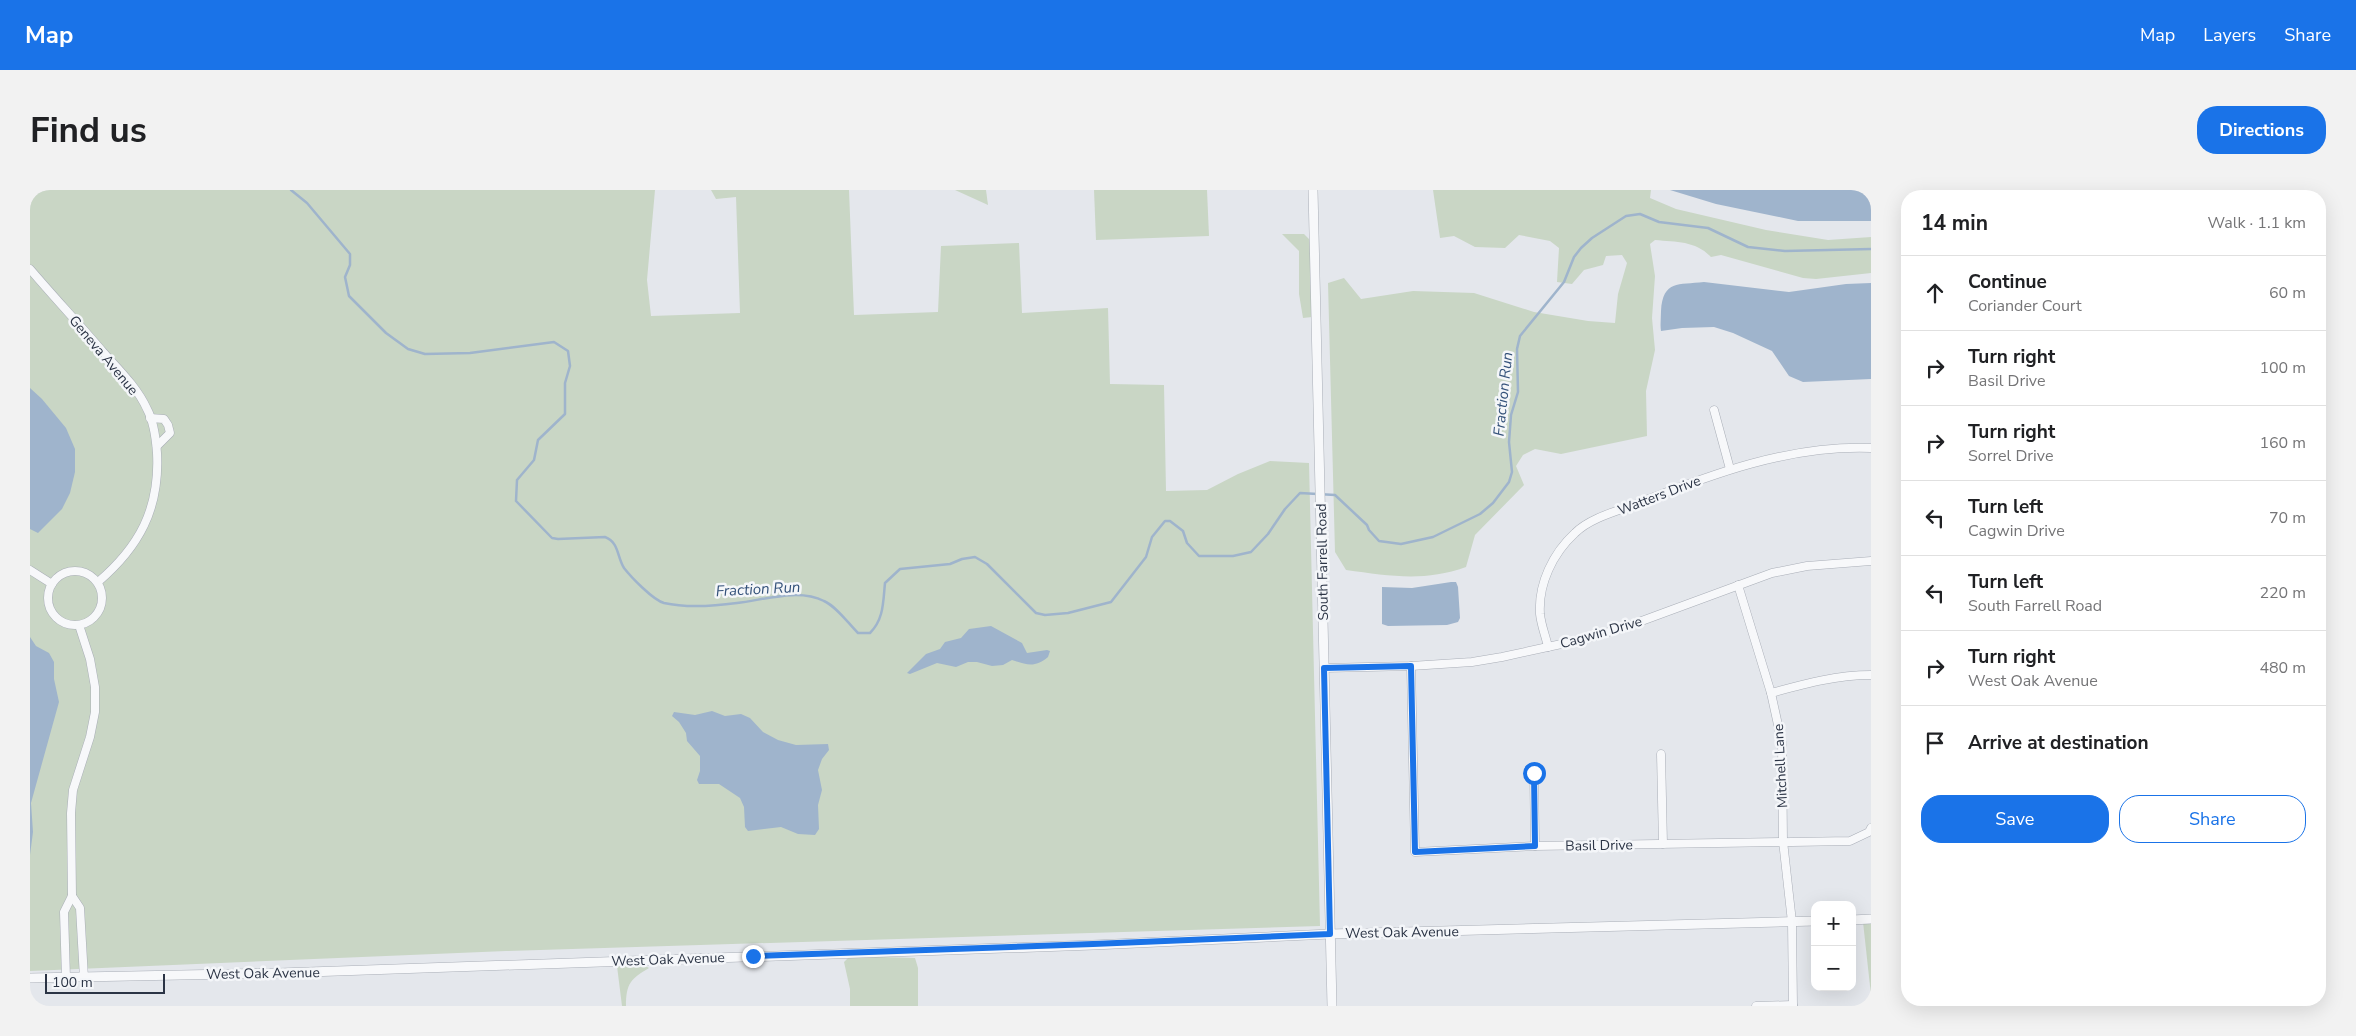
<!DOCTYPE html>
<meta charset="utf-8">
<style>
:root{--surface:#fff;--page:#f2f2f2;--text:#202124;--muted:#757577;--line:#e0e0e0;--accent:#1a73e8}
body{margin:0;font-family:"Nunito Sans",sans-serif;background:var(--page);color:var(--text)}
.controls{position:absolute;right:15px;bottom:15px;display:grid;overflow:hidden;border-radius:10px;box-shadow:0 5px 20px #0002}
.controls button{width:45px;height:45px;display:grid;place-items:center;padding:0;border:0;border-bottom:1px solid var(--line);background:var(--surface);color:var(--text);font:25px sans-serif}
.scale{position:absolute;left:15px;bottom:12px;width:120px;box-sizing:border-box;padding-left:5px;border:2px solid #2b3445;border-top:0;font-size:14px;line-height:18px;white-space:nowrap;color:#2b3445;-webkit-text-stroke:4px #f4f6f9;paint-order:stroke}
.stop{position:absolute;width:15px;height:15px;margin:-11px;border:4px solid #1a73e8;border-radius:50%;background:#fff}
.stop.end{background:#1a73e8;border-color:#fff;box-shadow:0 1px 5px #0008}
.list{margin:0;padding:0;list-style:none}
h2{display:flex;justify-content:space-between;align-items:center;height:65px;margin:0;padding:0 20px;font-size:21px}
h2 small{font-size:16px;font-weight:400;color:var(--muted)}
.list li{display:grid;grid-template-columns:32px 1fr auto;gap:15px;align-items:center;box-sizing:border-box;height:75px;padding:0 20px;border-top:1px solid var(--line)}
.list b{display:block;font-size:19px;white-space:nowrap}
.list p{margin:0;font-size:16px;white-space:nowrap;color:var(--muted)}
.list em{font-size:16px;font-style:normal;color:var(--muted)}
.actions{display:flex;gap:10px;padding:15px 20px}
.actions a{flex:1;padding:11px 0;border:1px solid var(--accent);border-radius:20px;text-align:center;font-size:18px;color:var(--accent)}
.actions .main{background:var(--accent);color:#fff}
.icon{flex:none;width:28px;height:28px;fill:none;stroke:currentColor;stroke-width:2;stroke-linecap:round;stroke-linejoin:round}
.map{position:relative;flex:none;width:1841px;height:816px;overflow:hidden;border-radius:20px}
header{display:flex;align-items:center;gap:30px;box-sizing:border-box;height:70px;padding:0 25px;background:var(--accent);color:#fff}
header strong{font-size:24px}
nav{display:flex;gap:28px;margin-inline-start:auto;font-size:18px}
.intro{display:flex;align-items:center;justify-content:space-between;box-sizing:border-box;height:120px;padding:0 30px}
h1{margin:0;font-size:35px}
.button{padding:12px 22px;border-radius:20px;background:var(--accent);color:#fff;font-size:18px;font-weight:700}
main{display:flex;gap:30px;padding:0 30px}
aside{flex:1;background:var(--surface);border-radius:20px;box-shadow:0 5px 20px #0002}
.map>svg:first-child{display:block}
.green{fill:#c9d6c5}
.water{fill:#9fb4cc}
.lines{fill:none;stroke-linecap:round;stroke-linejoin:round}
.stream{stroke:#9fb4cc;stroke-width:2.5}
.minor-casing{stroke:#a9aeb7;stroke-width:9}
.tertiary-casing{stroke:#a9aeb7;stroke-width:10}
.minor{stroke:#f7f8fa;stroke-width:8}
.tertiary{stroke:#f7f8fa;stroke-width:9}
.route{stroke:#1a73e8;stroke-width:6}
.labels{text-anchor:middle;stroke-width:5;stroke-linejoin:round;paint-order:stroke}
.street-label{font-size:14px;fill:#2b3445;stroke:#f4f6f9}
.water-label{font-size:15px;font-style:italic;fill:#34527a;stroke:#f4f6f9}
</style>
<header>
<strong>Map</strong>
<nav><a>Map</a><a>Layers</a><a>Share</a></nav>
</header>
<div class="intro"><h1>Find us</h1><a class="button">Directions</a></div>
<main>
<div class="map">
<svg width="1841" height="816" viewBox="0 0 1841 816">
<rect width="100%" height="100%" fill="#e4e7ec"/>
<g class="green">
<polygon points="0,0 625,0 617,90 621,126 710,123 706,7 686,9 681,0 819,0 824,125 908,122 911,56 989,53 992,123 1078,118 1080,194 1134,195 1136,301 1177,300 1208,284 1240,271 1279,273 1290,736 476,761 0,781"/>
<polygon points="925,0 956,0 958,15"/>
<polygon points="1064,0 1177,0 1179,46 1066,50"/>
<path d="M1403 0H1621L1620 8 1646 19 1736 40 1798 50 1841 47V83L1786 89 1773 88 1691 65 1681 67C1666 51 1647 52 1625 50L1620 54 1625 86 1622 128 1625 160 1616 201 1617 246 1531 264 1505 259 1493 265 1486 276 1494 295 1445 345 1436 377C1394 392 1360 386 1316 380L1305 362 1298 93 1314 88 1331 109 1383 101 1444 103 1504 122 1558 131 1585 133 1588 104 1597 73 1592 65 1576 66 1573 75 1554 80 1542 94 1527 92 1529 58 1520 51 1489 45 1475 58 1445 57 1424 46 1410 48Z"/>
<polygon points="1252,44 1274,44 1281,51 1282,127 1273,128 1269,104 1269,61"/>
<polygon points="1833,732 1841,732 1841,805"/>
<polygon points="820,766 885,768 888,778 888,816 820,816 820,799 814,772"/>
<path d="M614 775 619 778C601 789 596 793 596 816H592L587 776Z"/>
</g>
<g class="water">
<polygon points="1640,0 1838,0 1841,2 1841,31 1768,31 1686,14"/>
<path d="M1674 92 1759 102 1816 94 1841 93V189L1773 192 1759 186 1742 161 1703 143 1684 137 1652 138 1631 141C1630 135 1631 128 1631 121 1633 90 1648 95 1674 92Z"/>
<polygon points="0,198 12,209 36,238 45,259 45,282 40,303 32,319 8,343 0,339"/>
<polygon points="1421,392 1426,392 1428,397 1430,428 1428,432 1417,435 1358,436 1352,434 1352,397 1382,398"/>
<path d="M961 436 992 453 997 463 1017 460 1020 461 1018 467C1005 478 997 475 982 470L973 475 962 476 947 472H938L926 477 907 473 880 484 877 483 896 464 910 459 915 452 931 448 939 439Z"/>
<polygon points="0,447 6,456 19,463 24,472 24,489 29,512 1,613 3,642 0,665"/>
<polygon points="682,521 695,526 711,524 720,528 733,542 748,550 766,555 798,554 799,560 792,569 788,580 792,600 788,615 789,639 785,645 768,644 751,637 718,641 715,637 714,617 710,608 689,594 669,594 667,590 670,581 670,566 657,551 656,543 649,532 642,526 644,522 665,525"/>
</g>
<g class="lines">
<path class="stream" d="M261 0 277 13 320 64V75L315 87 319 106 356 143 378 159 395 164 440 163 524 152 538 161 540 176 535 193V224L508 250 504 270 487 290 486 311 522 348 528 349 575 347C589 352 587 367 594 378 601 387 623 410 634 413 656 418 685 416 707 413 734 410 768 398 794 411 807 417 818 433 828 443H840C854 429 853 412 855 393L870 379 920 374 932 369 945 367 957 374 1006 423 1015 425 1038 423 1081 412 1116 367 1122 347 1135 331H1140L1153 341 1157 353 1169 366H1203L1221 362 1238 344 1255 319 1270 303 1305 305 1337 335 1339 340 1349 351 1371 354 1403 347 1450 324 1463 313 1479 292 1482 282 1479 252 1481 225 1488 202 1487 159 1490 146 1534 92 1544 67 1551 58 1562 48 1596 26 1610 24 1629 32 1678 38 1718 57 1755 61 1841 59"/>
<g class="minor-casing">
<g id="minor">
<path d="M0 79C24 107 49 134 73 162 89 180 107 197 117 219 124 232 126 249 127 263 130 319 109 357 68 392"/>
<polyline points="1684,220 1700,279"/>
<polyline points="120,228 134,229 138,235 140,243 127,256"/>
<polyline points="0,380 22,394"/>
<circle cx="45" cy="408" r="27"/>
<polyline points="1708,395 1741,503 1752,553 1753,651 1762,732 1763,816"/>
<path d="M1518 457C1516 447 1511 435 1510 424 1508 394 1523 363 1545 343 1560 328 1587 321 1606 314 1682 284 1759 255 1841 258"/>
<polyline points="1381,476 1385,662 1505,656 1820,651 1839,642 1841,638"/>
<polyline points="1294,478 1381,476 1442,472 1472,467 1559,448 1598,436 1742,383 1777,376 1841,371"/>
<path d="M1741 503C1774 494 1806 485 1841 485"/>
<polyline points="1631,564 1633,654"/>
<polyline points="1504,583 1505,656"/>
<polyline points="42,706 50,718 54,788"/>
<polyline points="36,788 34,722 42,706 41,623 43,600 60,547 65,522 65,497 60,469 49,435"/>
<polyline points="1726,816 1763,815"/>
</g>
</g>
<g class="tertiary-casing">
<g id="tertiary">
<polyline points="1283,0 1302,816"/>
<polyline points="1822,730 1841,729"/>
<polyline points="0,788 250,783 1063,755 1300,744 1785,731"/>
</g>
</g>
<use href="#minor" class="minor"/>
<use href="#tertiary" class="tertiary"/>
</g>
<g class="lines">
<polyline class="route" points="723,766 1063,754 1300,744 1294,478 1381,476 1385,662 1505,656 1504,583"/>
</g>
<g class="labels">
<g class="street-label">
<text transform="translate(74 165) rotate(50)" y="5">Geneva Avenue</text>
<text transform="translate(1629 305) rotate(-21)" y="5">Watters Drive</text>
<text transform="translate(1292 372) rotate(-91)" y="5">South Farrell Road</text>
<text transform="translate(1571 442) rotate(-16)" y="5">Cagwin Drive</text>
<text transform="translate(1750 576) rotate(-93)" y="5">Mitchell Lane</text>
<text transform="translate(1569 655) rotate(-1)" y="5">Basil Drive</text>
<text transform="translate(1372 742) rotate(-1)" y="5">West Oak Avenue</text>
<text transform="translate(638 769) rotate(-2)" y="5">West Oak Avenue</text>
<text transform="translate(233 783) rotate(-1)" y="5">West Oak Avenue</text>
</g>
<g class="water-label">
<text transform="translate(1473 204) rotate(-84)" y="5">Fraction Run</text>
<text transform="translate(728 399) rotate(-3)" y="5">Fraction Run</text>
</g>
</g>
</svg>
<div class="controls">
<button>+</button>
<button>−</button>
</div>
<div class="scale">100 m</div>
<div class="stop" style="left:1504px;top:583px"></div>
<div class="stop end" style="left:723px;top:766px"></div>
</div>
<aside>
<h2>14 min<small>Walk · 1.1 km</small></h2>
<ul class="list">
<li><svg class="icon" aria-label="ahead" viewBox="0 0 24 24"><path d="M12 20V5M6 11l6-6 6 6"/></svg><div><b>Continue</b><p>Coriander Court</p></div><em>60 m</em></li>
<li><svg class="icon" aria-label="right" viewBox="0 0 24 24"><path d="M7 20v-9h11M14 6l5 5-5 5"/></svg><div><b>Turn right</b><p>Basil Drive</p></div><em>100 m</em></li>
<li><svg class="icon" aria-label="right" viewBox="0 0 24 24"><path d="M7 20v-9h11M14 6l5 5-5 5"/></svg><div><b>Turn right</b><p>Sorrel Drive</p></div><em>160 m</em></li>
<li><svg class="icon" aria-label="left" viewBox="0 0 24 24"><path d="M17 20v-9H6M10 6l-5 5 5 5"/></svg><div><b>Turn left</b><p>Cagwin Drive</p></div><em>70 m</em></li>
<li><svg class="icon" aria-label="left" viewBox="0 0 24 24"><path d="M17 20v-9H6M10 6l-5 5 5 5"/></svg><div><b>Turn left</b><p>South Farrell Road</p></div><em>220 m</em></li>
<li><svg class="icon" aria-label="right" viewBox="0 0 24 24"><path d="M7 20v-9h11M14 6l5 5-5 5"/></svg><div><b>Turn right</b><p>West Oak Avenue</p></div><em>480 m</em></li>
<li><svg class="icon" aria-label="arrive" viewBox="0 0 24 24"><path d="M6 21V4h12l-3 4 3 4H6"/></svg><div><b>Arrive at destination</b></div></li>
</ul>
<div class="actions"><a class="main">Save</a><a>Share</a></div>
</aside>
</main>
